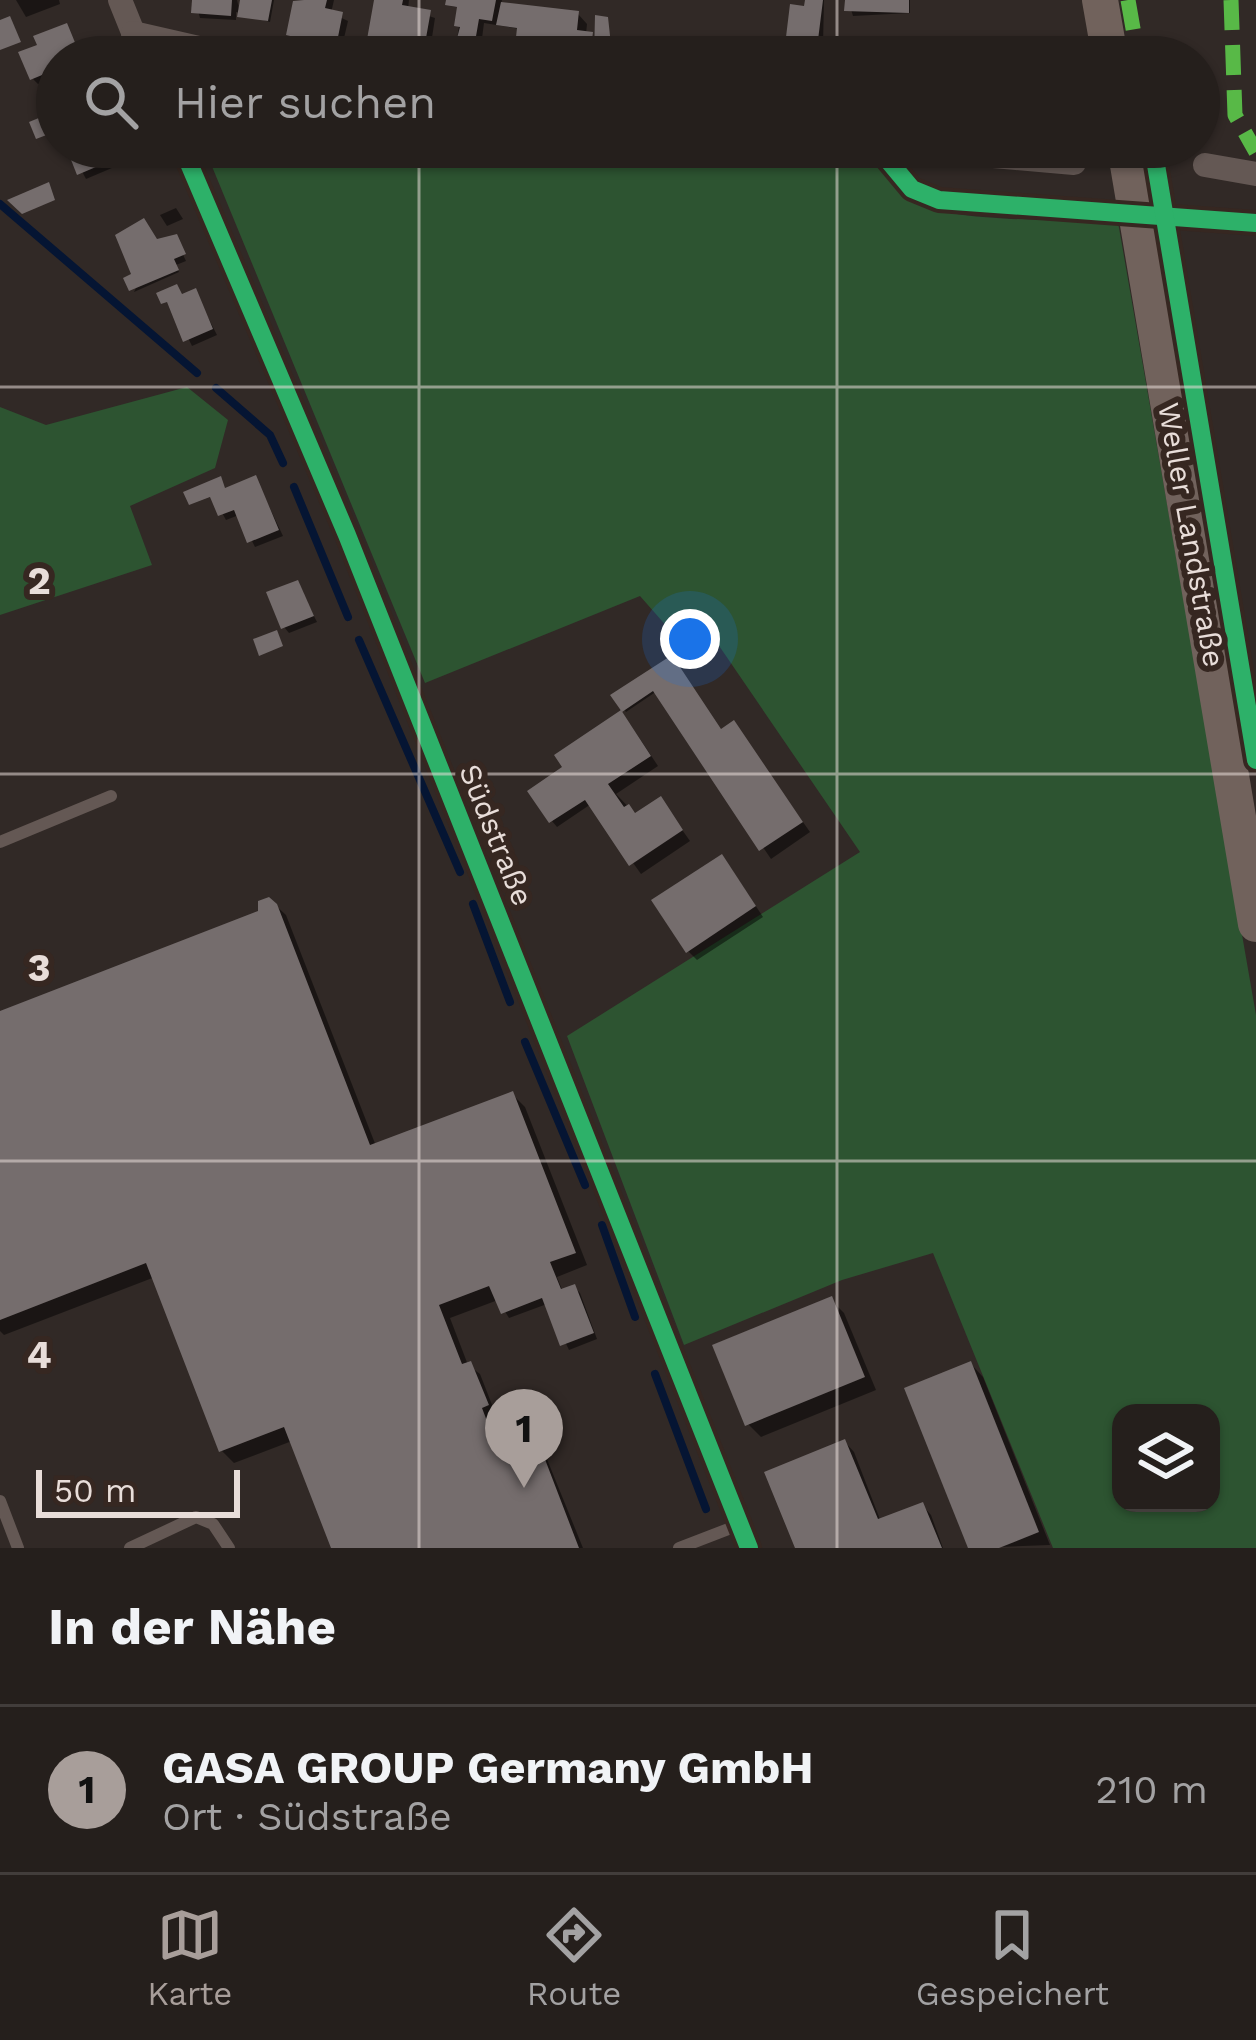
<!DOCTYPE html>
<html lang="de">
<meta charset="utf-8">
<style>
:root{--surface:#251f1c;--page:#2d2725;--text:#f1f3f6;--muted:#a3a2a3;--line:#423d3b;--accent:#a89e9a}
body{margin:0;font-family:"Work Sans",sans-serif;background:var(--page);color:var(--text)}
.controls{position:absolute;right:36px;bottom:36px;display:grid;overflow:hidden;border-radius:24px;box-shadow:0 3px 9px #0004}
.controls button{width:108px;height:108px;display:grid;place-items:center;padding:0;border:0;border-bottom:3px solid var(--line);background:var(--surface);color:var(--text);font:60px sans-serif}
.scale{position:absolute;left:36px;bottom:30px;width:204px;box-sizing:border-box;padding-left:12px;border:6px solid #e8ddd9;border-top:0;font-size:33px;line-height:42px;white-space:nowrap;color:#e8ddd9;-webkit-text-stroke:9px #362721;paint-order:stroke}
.you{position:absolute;left:690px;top:639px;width:42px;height:42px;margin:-30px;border:9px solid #fff;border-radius:50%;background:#1a73e8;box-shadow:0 0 0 18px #1a73e833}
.badge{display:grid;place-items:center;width:78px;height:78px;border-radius:50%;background:var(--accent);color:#111;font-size:39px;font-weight:700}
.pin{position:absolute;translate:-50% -99px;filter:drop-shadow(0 3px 6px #0008)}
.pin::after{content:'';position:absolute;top:63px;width:42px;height:36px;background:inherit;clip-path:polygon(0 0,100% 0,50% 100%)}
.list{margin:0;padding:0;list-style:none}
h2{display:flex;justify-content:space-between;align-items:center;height:156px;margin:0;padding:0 48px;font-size:51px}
h2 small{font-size:39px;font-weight:400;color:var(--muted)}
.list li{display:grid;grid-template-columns:78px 1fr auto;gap:36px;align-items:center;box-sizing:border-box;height:168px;padding:0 48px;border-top:3px solid var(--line)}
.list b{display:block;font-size:45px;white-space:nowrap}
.list p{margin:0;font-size:39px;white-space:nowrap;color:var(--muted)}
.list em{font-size:39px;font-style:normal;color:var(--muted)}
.icon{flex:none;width:66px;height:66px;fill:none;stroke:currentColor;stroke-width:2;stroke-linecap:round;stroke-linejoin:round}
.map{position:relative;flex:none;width:1256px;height:1548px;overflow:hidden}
.search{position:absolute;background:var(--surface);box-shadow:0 3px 9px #0004;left:36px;right:36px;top:36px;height:132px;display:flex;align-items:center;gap:30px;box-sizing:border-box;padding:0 42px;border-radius:66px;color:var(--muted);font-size:45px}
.sheet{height:324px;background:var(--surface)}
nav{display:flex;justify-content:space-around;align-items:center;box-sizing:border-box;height:168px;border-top:3px solid var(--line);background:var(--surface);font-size:33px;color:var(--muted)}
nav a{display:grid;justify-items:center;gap:6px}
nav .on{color:var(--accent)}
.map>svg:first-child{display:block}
.green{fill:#2d5431;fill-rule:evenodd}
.shadow{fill:#0007}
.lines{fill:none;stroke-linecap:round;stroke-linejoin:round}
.stream{stroke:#051533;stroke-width:8}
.building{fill:#756d6d}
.lane{stroke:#645854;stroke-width:12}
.street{stroke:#645854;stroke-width:24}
.secondary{stroke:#71625c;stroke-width:36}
.quiet{stroke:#58b947;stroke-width:15;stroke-dasharray:30 15;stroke-linecap:butt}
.cycleway-casing{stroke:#362721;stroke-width:26}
.cycleway{stroke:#2db169;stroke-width:18}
.grid{fill:none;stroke:#e8ddd9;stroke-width:3;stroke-opacity:0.55}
.labels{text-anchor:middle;stroke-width:12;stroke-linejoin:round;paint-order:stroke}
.street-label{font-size:30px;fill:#e8ddd9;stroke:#362721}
.grid-label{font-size:39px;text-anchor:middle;font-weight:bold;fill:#e8ddd9;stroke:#362721;stroke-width:12;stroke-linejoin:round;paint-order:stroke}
</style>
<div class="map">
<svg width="1256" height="1548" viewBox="0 0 1256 1548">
<rect width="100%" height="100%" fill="#312926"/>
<g class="green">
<path d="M204 147H755L874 158C886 175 898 196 919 205 966 223 1065 219 1118 222L1256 1015V1548H1053L933 1253 842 1280 684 1345 567 1036 860 852 713 637 691 654 640 596 425 683ZM1121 1413H1211V1503H1121Z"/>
<polygon points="187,387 228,420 215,468 130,506 152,565 0,615 0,407 46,425"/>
</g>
<g class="shadow">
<polygon points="16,0 59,0 60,4 26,17"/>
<polygon points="195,0 237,0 240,12 243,0 274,0 270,22 236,12 236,20 200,18"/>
<polygon points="307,0 334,0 331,13 348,21 341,51 312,41"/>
<polygon points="377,0 409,0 408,9 435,18 429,57 375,50 369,44"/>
<polygon points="449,0 502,0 501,5 578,14 587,24 586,34 597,40 607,20 611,48 628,50 644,42 649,57 542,57 543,48 521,38 520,29 484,23 481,46 492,48 497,57 454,57 462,8 450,6"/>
<polygon points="808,0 824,0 823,45 790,36"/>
<polygon points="848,0 910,0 910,13 853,16"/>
<polygon points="66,26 82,57 57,57 57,90 52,79 38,84 33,79 41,46"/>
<polygon points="838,51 872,52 877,57 837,57"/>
<polygon points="957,52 988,54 990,57 957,57"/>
<polygon points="69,147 120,147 126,162 86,179"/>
<polygon points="176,208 183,219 167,226 160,215"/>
<polygon points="176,240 186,261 176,265 179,272 134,292 158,242"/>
<polygon points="195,292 217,335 192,346 170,301 163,301"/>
<polygon points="256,479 283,536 255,547 239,515 226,520 213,496 191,504"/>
<polygon points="297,583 317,622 289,633 284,627"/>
<polygon points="642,679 721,732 734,724 810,832 771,859 657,691 626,712 615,696"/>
<polygon points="630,724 658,766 616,794 637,816 661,800 690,841 641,874 591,804 557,827 552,821"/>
<polygon points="730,867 763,917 697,960 688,951"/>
<polygon points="272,902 286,915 376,1146 512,1094 525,1107 587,1265 557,1277 563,1292 574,1287 580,1293 597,1339 569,1350 547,1304 509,1318 498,1300 450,1318 468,1365 480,1374 496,1415 489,1418 499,1444 532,1431 538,1437 583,1548 334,1548 292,1441 234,1463 221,1450 155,1277 4,1335 0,1331 0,1014 261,914"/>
<polygon points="831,1300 844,1313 876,1390 761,1437 748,1424"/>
<polygon points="971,1364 983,1377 1050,1545 971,1548"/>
<polygon points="845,1442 854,1452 881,1522 922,1505 931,1515 943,1548 799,1548"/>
</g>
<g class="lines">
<g class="stream">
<polyline points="0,204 197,373"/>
<polyline points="216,388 270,435 283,463"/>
<polyline points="294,487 348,617"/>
<polyline points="359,640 460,872"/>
<polyline points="473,904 510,1002"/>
<polyline points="525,1042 585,1185"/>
<polyline points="602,1225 635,1317"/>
<polyline points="655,1374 706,1509"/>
</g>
</g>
<g class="building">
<polygon points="192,0 232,0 231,16 191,13"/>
<polygon points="240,0 272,0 268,21 237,17"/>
<polygon points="304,0 327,0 325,8 343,12 336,47 286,35 293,1"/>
<polygon points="374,0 403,0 402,5 431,10 423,55 366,45"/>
<polygon points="446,0 496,0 492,21 479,19 475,42 493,45 492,57 452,57 460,27 454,26 457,7 445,5"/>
<polygon points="805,0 823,0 818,40 786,37 790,4 804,6"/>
<polygon points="845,0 909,0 909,13 844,11"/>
<polygon points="501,2 579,11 577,30 593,32 590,57 539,57 538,39 516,37 517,28 496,25"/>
<polygon points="595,15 608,17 611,45 625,47 626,38 645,39 643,57 594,57"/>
<polygon points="10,16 21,42 0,50 0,20"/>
<polygon points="67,23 81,57 57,57 57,98 47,73 30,80 18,52 37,45 33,36"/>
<polygon points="761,38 783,39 782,57 752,57 760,53"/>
<polygon points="51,113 57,131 36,139 29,122"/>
<polygon points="66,147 118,147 122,156 77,175"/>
<polygon points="49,182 55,200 22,214 7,200"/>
<polygon points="144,218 157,239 177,234 186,254 174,259 179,270 129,291 123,278 131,274 115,235"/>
<polygon points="177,284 182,294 196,288 213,329 183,342 167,302 161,304 156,293"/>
<polygon points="256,475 279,530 247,543 234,510 218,516 210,497 189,505 183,492 221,476 225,488"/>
<polygon points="298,580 314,616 281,629 266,592"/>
<polygon points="277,630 283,646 259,656 253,639"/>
<polygon points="672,655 721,729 734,720 803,822 759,851 653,691 622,712 610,695"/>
<polygon points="621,710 651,756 608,784 624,807 629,804 635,813 661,796 683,830 629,866 585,800 549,823 527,791 562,767 554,755"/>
<polygon points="722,854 756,906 686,953 651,900"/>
<polygon points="269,897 277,904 370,1145 513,1091 576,1253 550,1262 561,1289 575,1284 594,1333 560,1346 542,1298 501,1314 489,1286 439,1305 462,1364 471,1361 489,1405 482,1408 495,1442 533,1428 579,1548 331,1548 284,1427 219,1452 146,1263 0,1320 0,1011 258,911 258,901"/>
<polygon points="832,1296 865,1377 745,1426 712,1345"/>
<polygon points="971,1361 1039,1532 999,1548 968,1548 904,1388"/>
<polygon points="845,1439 878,1519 923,1502 942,1548 795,1548 764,1472"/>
</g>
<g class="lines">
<g class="lane">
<polyline points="0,842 111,796"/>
<polyline points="0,1501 18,1548"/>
<polyline points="130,1548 196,1517 213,1524 229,1548"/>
<polyline points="679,1548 739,1525"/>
</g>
<g class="street">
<polyline points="120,0 143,57"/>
<polyline points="133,33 238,57"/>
<polyline points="182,147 347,535 749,1548"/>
<polyline points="891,147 1074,163"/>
<polyline points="1205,165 1256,174"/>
</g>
<g class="secondary">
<polyline points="1100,0 1110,57"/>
<polyline points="1125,147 1256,924"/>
</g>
<g class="quiet">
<polyline points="1128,0 1138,57"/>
<polyline points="1231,0 1235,115 1256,152"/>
</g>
<g class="cycleway-casing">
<g id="cycleway">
<polyline points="182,147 347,535 749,1548"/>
<polyline points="877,147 912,189 939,200 1256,223"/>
<polyline points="1153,147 1256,760"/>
</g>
</g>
<use href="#cycleway" class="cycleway"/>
</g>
<path class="grid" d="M419 0V57M837 0V57M419 147V1548M837 147V1548M0 387H1256M0 774H1256M0 1161H1256"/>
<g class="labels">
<g class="street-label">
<text transform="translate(1191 535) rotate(80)" y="10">Weller Landstraße</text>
<text transform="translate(496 835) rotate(68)" y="10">Südstraße</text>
</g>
</g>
<g class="grid-label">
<text x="39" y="594">2</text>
<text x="39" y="981">3</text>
<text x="39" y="1368">4</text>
</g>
</svg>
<div class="controls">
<button><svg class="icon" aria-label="layers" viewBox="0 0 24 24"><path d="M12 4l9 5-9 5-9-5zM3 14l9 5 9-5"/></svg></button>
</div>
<div class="scale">50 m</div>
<div class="you"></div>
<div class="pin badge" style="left:524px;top:1488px">1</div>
<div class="search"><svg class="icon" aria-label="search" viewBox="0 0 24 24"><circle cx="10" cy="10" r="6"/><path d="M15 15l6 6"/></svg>Hier suchen</div>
</div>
<section class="sheet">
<h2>In der Nähe<small></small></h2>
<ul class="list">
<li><span class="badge">1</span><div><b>GASA GROUP Germany GmbH</b><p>Ort · Südstraße</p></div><em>210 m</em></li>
</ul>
</section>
<nav>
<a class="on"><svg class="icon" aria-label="map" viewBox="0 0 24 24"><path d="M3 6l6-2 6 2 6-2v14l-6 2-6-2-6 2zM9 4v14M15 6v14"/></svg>Karte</a>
<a><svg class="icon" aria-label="directions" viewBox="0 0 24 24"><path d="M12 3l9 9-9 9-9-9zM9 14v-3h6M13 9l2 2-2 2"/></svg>Route</a>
<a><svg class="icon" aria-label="saved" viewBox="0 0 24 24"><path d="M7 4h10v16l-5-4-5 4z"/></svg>Gespeichert</a>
</nav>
